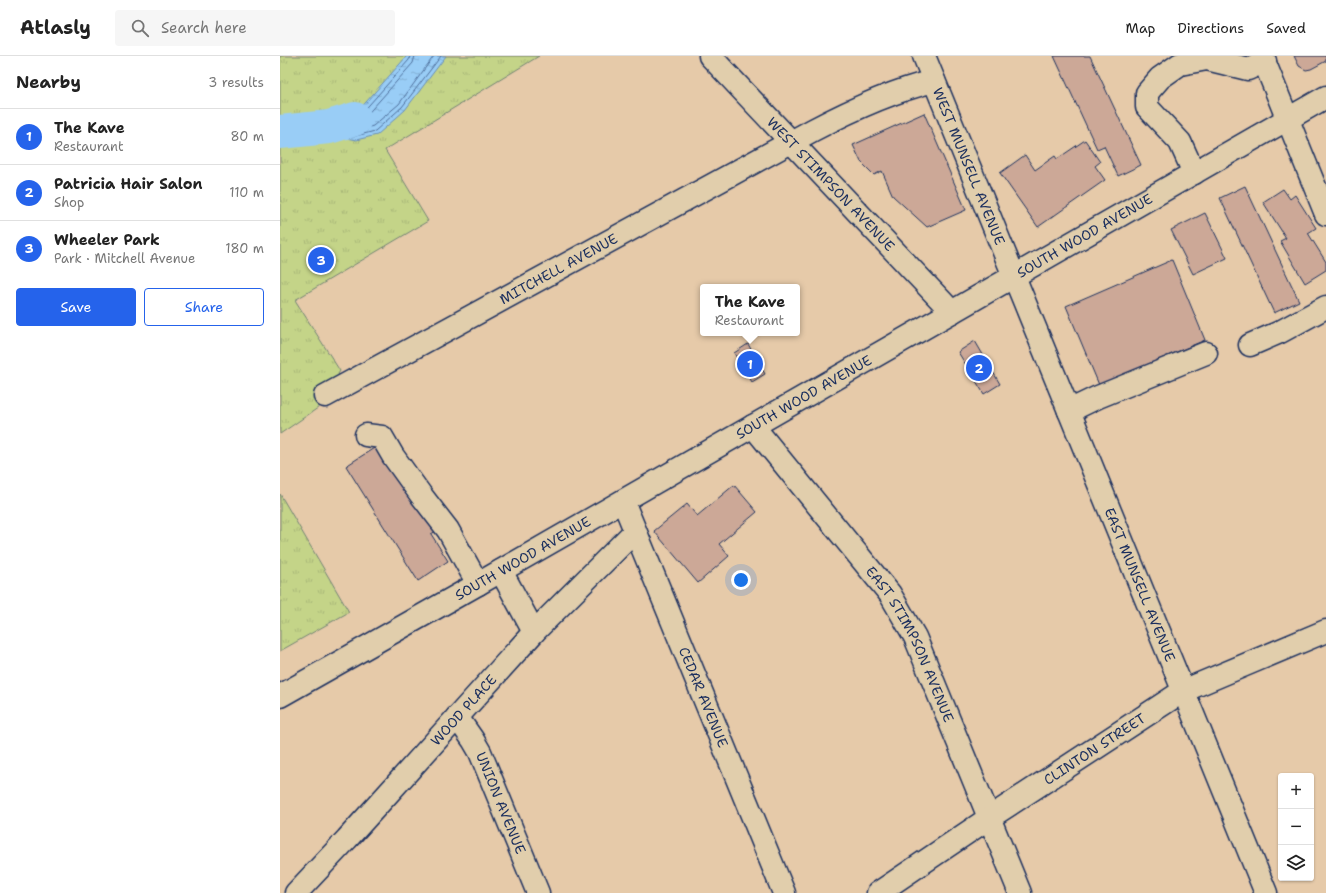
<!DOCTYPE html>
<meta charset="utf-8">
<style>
:root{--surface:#fff;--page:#f6f6f6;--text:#222;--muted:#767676;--line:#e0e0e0;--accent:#2563eb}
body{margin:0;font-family:"Shantell Sans",sans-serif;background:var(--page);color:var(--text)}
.controls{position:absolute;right:12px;bottom:12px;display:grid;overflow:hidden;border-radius:4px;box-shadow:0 1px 3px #0004}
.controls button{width:36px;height:36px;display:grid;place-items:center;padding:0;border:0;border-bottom:1px solid var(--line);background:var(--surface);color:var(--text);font:20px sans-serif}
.you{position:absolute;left:461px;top:524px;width:14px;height:14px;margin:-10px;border:3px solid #fff;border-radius:50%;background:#1a73e8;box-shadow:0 0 0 6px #1a73e833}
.badge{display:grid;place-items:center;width:26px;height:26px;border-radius:50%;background:var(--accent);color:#fff;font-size:13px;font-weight:700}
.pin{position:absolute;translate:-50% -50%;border:2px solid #fff;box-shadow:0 1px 4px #0006}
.popup{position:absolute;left:420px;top:228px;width:100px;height:52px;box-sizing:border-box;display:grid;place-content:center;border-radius:4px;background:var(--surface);filter:drop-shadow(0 1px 3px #0005);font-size:13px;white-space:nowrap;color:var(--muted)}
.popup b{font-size:15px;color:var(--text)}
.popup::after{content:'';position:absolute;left:50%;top:100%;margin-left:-8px;border:8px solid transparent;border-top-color:var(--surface)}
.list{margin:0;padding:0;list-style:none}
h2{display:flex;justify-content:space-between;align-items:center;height:52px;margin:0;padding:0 16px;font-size:17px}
h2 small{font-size:13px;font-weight:400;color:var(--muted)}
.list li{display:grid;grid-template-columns:26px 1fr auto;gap:12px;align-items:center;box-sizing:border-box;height:56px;padding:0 16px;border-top:1px solid var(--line)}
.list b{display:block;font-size:15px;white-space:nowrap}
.list p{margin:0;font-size:13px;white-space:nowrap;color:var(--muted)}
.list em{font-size:13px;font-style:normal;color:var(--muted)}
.actions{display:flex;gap:8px;padding:12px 16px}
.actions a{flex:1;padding:9px 0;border:1px solid var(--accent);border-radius:4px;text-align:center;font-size:14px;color:var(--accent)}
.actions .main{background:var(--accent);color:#fff}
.icon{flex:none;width:22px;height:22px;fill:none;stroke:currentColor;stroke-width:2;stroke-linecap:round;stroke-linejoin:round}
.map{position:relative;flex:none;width:1046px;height:837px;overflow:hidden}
header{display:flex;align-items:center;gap:24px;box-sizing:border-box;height:56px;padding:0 20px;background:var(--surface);border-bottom:1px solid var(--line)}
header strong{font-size:19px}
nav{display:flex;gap:22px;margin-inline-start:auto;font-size:14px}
.search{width:280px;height:36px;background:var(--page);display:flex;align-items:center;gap:10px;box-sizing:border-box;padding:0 14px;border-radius:4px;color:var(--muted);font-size:15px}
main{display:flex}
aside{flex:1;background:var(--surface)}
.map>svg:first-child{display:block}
.park{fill:url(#park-tufts);stroke:#708273}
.water{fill:url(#water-ripples);stroke:#678eb9}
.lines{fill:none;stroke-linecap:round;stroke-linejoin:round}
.shore{stroke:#4d6e9b;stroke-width:1}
.river{stroke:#99cdf6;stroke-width:34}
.building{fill:#cca897;stroke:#1b2f5e}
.minor-casing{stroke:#1b2f5e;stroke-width:25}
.major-casing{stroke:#1b2f5e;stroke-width:25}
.minor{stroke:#e1ceac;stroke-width:22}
.major{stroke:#e1ceac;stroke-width:22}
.labels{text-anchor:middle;stroke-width:3;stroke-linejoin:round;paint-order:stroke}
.street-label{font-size:14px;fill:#1b2f5e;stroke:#e1ceac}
</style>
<header>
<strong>Atlasly</strong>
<div class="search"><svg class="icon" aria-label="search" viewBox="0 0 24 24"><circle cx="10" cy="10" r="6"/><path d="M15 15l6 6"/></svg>Search here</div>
<nav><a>Map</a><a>Directions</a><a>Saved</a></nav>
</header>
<main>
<aside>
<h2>Nearby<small>3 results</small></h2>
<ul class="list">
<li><span class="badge">1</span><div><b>The Kave</b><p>Restaurant</p></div><em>80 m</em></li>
<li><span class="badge">2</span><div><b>Patricia Hair Salon</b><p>Shop</p></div><em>110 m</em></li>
<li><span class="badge">3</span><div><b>Wheeler Park</b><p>Park · Mitchell Avenue</p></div><em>180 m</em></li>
</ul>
<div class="actions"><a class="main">Save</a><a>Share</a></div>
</aside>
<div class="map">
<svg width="1046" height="837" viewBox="0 0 1046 837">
<defs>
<pattern id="park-tufts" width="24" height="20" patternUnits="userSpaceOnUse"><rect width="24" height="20" fill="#c4d488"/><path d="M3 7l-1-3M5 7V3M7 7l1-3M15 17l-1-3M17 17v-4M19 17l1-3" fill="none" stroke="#a8b678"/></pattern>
<pattern id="water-ripples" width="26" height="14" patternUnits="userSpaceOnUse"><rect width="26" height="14" fill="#99cdf6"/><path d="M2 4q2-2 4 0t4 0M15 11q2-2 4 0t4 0" fill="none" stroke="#83b0d5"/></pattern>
</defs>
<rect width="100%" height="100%" fill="#e6caa9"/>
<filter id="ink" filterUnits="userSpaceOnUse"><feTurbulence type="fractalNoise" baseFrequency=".025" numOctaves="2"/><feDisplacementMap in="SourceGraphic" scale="8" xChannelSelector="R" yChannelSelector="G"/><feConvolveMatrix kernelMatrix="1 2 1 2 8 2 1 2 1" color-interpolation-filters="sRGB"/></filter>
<g filter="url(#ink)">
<g class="park">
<polygon points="0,0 259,0 105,94 148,165 15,244 60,315 58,318 67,332 0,378"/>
<polygon points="0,438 69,556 0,595"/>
</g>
<polygon class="water" points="127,0 166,0 125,54 97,79 76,84 51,79 30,73 78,55"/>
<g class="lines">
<g class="shore">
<polyline points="130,0 129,4 81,58 48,70 47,73 76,80 95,75 122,51 161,0"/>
<polyline points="135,0 133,7 84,62 65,69 65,72 76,75 93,70 119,48 154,0"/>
</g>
<polyline class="river" points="0,76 49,71 75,63"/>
</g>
<g class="building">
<polygon points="774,0 810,0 861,109 838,120 824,90 817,93"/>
<polygon points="1014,0 1046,0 1046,5 1031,13 1026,14 1019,10"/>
<polygon points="644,57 686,154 647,171 613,140 602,115 594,119 581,106 573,89"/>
<polygon points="805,84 820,106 815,110 825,124 758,171 720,117 745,99 755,114 775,100 777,103"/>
<polygon points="965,130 1019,245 994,257 940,142"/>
<polygon points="1003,133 1010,143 1015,139 1036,172 1028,177 1046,206 1046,214 1025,227 1000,185 1006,182 983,146"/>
<polygon points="925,157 947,202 913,218 891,174"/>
<polygon points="892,204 925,284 819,329 786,250"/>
<polygon points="695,285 720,328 704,338 678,296"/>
<polygon points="468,288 485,318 472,326 454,297"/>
<polygon points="102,387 158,474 151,478 168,505 138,525 66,410"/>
<polygon points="454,429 477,456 439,488 449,500 418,527 374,475 407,448 417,460"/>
</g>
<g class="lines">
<g class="minor-casing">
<g id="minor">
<path id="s1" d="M430 0 672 256"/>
<path id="s2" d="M644 0 986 837"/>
<polyline points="982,0 1046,158"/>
<polyline points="914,117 900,86 867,51 867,37 880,22 900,8 927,3 968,13 985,5"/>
<polyline points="970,289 1000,276 1046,251"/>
<path id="s3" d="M45 340 533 74C571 54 612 35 654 25"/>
<polyline points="789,355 818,341 926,297"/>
<path id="s4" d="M472 371 473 370 610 538 635 581 740 837"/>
<polyline points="86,379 102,381 113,400 141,439 168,474 198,528"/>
<path id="s5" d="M343 445 504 837"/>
<polyline points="221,515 254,576"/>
<path id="s6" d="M177 661 193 684 200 696 258 837"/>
<path id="s7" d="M16 837 67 783 254 576 355 475"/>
<path id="s8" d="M598 837 709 762 903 635 1046 575"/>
</g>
</g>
<g class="major-casing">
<g id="major">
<path id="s9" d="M0 640 198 528 1046 41"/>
</g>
</g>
<use href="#minor" class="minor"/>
<use href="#major" class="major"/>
</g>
</g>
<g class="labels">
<g class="street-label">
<text dy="5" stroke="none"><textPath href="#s2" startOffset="119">WEST MUNSELL AVENUE</textPath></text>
<text dy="5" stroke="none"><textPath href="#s1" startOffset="176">WEST STIMPSON AVENUE</textPath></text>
<text dy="5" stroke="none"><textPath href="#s9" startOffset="927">SOUTH WOOD AVENUE</textPath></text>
<text dy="5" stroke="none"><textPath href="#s3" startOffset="266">MITCHELL AVENUE</textPath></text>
<text dy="5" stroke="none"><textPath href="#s9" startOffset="603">SOUTH WOOD AVENUE</textPath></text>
<text dy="5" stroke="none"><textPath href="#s9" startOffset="279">SOUTH WOOD AVENUE</textPath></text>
<text dy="5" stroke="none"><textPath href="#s2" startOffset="571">EAST MUNSELL AVENUE</textPath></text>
<text dy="5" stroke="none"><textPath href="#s4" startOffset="272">EAST STIMPSON AVENUE</textPath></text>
<text dy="5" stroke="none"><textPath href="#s5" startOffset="212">CEDAR AVENUE</textPath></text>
<text dy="5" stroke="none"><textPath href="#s7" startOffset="248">WOOD PLACE</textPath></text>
<text dy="5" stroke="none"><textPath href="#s8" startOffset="260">CLINTON STREET</textPath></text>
<text dy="5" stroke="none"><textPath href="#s6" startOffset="97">UNION AVENUE</textPath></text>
</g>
</g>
</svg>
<div class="controls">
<button>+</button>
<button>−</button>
<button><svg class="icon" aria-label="layers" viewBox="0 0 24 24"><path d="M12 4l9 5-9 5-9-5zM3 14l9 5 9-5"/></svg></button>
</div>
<div class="you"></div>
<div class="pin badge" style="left:470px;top:308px">1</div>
<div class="popup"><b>The Kave</b>Restaurant</div>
<div class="pin badge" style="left:699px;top:312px">2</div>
<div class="pin badge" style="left:41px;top:204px">3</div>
</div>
</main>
